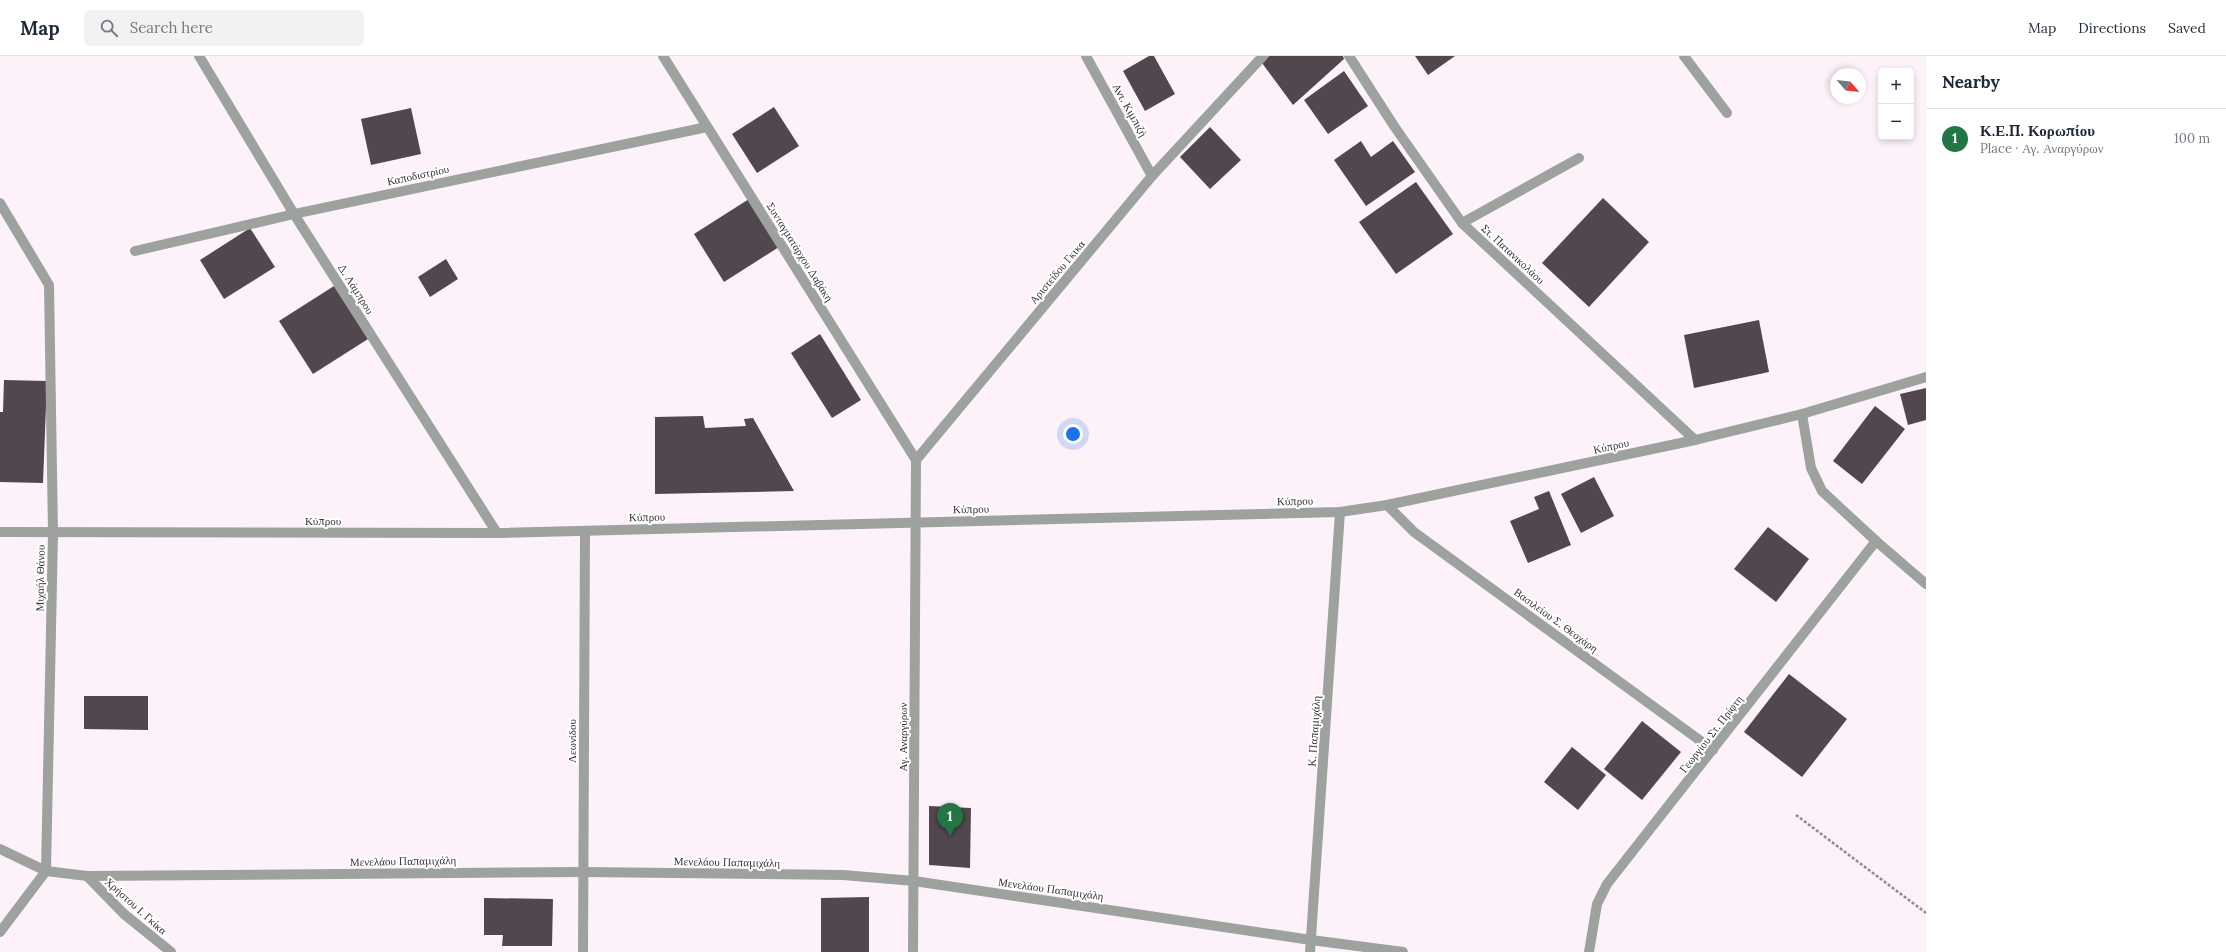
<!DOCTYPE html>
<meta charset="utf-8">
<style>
:root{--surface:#fff;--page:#f2f2f3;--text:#1f2937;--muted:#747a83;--line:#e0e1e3;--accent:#247546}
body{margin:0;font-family:Lora,serif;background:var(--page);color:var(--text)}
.controls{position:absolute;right:12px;top:12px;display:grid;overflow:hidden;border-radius:6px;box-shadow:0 2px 6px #0003}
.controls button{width:36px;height:36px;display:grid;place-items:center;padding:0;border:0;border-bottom:1px solid var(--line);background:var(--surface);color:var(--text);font:20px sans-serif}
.compass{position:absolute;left:1830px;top:12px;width:36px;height:36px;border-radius:50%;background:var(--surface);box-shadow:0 2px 6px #0003;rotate:118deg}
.you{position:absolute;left:1073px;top:378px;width:14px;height:14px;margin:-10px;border:3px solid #fff;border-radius:50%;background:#1a73e8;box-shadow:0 0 0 6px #1a73e833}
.badge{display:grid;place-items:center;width:26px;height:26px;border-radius:50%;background:var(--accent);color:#fff;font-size:13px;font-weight:700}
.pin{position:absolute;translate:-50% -33px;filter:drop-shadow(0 1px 2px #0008)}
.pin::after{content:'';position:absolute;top:21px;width:14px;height:12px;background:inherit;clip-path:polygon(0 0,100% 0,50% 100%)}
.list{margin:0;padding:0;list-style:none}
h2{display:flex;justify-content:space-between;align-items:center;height:52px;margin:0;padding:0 16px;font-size:17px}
h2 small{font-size:13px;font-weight:400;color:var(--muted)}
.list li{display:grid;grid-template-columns:26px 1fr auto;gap:12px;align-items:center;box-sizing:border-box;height:60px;padding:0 16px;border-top:1px solid var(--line)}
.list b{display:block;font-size:15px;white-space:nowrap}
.list p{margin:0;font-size:13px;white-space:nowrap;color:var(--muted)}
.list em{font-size:13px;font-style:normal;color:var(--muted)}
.icon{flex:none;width:22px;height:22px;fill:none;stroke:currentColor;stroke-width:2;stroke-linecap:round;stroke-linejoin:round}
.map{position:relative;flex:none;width:1926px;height:896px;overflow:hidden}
header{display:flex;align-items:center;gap:24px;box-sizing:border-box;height:56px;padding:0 20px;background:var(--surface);border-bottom:1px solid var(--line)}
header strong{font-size:19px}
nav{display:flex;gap:22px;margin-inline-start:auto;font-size:14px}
.search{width:280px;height:36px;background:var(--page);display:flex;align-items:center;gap:10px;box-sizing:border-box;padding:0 14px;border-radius:6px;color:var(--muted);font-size:15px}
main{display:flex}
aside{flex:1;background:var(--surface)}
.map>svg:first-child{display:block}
.building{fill:#51474e}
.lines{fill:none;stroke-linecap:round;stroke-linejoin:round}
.path{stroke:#90888d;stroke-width:2.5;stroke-dasharray:3 2;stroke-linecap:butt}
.street{stroke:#9da29e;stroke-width:10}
.labels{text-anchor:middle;stroke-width:4;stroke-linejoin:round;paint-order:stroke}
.street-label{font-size:11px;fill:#353033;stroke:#fff}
</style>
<header>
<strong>Map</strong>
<div class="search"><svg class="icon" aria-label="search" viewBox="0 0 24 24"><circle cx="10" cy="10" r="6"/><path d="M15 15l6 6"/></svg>Search here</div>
<nav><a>Map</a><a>Directions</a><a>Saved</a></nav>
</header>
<main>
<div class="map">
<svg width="1926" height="896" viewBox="0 0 1926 896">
<rect width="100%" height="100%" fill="#fef2fa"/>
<g class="building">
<polygon points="1149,0 1154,0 1175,38 1145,55 1123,15"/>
<polygon points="1269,0 1343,0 1344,3 1293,49 1262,7"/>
<polygon points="1415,0 1455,0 1428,19"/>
<polygon points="1344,15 1368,50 1328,78 1304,44"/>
<polygon points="774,51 799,90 757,117 732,78"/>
<polygon points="411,52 421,98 371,109 361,63"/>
<polygon points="1210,71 1241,104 1210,133 1180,101"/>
<polygon points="1361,85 1371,101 1393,85 1415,116 1366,150 1334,104"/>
<polygon points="1416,126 1453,178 1396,218 1359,166"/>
<polygon points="1603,142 1649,186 1589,251 1542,207"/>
<polygon points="749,143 779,191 724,226 694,178"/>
<polygon points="250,172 275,211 224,243 200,204"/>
<polygon points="446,203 458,223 430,241 418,221"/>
<polygon points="334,230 368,283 313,318 279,265"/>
<polygon points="1759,264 1769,316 1694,332 1684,279"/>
<polygon points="820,278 861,344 832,362 791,297"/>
<polygon points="4,324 47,325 43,427 0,426 0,356 3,356"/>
<polygon points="1926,332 1926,364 1908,369 1900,338"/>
<polygon points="1875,350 1905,373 1862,428 1833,405"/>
<polygon points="703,360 705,372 746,370 744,363 753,362 794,435 655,438 655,361"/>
<polygon points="1594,421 1614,460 1581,477 1561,438"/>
<polygon points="1549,435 1571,489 1528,507 1510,465 1539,453 1534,441"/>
<polygon points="1768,471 1809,503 1776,546 1734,513"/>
<polygon points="1789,618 1847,663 1802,721 1744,676"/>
<polygon points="84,640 148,640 148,674 84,673"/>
<polygon points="1642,665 1681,696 1642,744 1604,713"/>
<polygon points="1572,691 1606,719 1578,754 1544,726"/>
<polygon points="929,750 971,752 970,812 929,809"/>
<polygon points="869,841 869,896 821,896 821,842"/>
<polygon points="484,842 553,843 552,890 502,890 503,879 484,879"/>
</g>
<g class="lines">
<polyline class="path" points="1796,759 1926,857"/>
<g class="street">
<polyline points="199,0 294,158 497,477"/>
<polyline points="663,0 916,404"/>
<polyline points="1086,0 1152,120"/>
<polyline points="1349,0 1394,70 1462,167 1695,384"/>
<polyline points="1684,0 1727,57"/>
<polyline points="0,147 49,229 53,477 46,815"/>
<polyline points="1462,167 1579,102"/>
<polyline points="135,195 294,158 707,71"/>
<polyline points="1802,358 1811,412 1822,435 1876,485 1926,528"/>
<polyline points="1387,449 1414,476 1713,694"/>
<polyline points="0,476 497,477 1340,456 1387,449 1695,384 1802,358 1926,321"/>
<polyline points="0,793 46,815 87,820 583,816 843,819 914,825 1311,884 1403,896"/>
<polyline points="87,820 124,858 171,896"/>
<polyline points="0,876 46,815"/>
<polyline points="583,896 585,475"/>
<polyline points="913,896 916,404 1152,120 1263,0"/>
<polyline points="1310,896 1340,456"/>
<polyline points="1589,896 1597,848 1607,828 1876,485"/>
</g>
</g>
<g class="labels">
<g class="street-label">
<text transform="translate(1130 54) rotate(61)" y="4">Αντ. Κιμπιζή</text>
<text transform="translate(418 119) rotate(-12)" y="4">Καποδιστρίου</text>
<text transform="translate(800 196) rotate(58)" y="4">Συνταγματάρχου Δαβάκη</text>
<text transform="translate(1513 198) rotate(43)" y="4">Στ. Πατανικολάου</text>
<text transform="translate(1057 216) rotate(-50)" y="4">Αριστείδου Γκικα</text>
<text transform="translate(356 233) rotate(58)" y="4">Δ. Λάμπρου</text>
<text transform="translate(1611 390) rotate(-12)" y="4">Κύπρου</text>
<text transform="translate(1295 445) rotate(-1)" y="4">Κύπρου</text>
<text transform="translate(971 453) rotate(-1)" y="4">Κύπρου</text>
<text transform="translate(647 461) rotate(-1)" y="4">Κύπρου</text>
<text x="323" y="469">Κύπρου</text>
<text transform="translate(40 522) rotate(-89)" y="4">Μιχαήλ Θάνου</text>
<text transform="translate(1556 564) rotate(36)" y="4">Βασιλείου Σ. Θεοχάρη</text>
<text transform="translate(1314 675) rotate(-86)" y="4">Κ. Παπαμιχάλη</text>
<text transform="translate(1711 678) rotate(-52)" y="4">Γεωργίου Στ. Πρίφτη</text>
<text transform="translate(903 681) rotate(-90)" y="4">Αγ. Αναργύρων</text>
<text transform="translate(572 685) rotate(-90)" y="4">Λεωνίδου</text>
<text transform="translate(403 805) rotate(-1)" y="4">Μενελάου Παπαμιχάλη</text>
<text transform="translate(727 806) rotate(1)" y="4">Μενελάου Παπαμιχάλη</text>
<text transform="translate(1051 833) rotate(8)" y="4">Μενελάου Παπαμιχάλη</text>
<text transform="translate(136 850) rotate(42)" y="4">Χρήστου Ι. Γκίκα</text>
</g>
</g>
</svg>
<div class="controls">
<button>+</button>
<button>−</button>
</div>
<svg class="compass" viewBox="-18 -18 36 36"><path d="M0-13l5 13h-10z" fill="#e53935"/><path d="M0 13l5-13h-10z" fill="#747a83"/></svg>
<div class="you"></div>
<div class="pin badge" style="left:950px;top:780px">1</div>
</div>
<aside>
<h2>Nearby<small></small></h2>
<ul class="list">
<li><span class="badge">1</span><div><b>Κ.Ε.Π. Κορωπίου</b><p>Place · Αγ. Αναργύρων</p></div><em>100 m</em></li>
</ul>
</aside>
</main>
